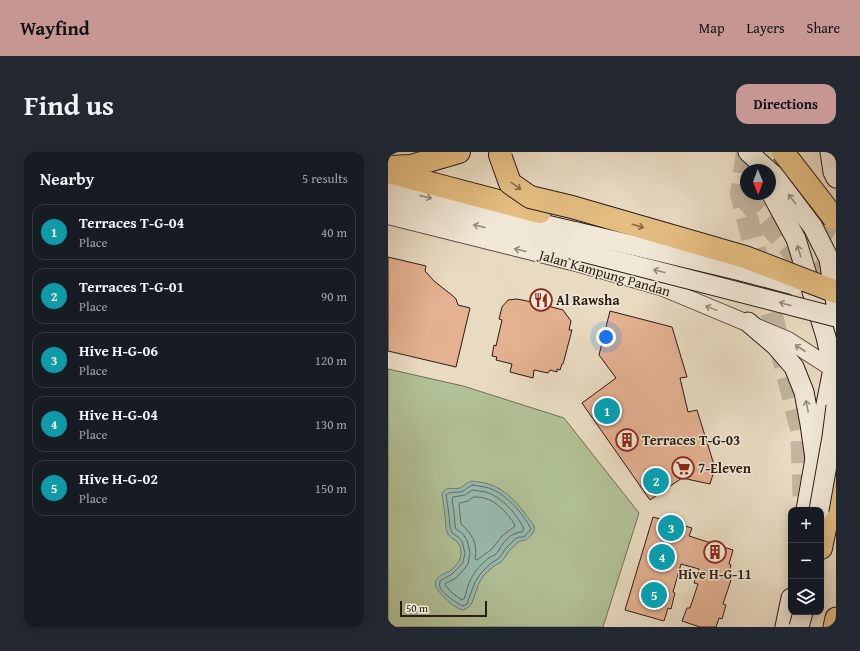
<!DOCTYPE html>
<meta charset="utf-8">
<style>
:root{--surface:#171b24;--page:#242831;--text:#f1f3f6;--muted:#9ea1a6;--line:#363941;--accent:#c59692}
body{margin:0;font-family:"Gentium Book Plus",serif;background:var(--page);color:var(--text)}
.controls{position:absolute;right:12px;bottom:12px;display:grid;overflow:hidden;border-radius:8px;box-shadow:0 2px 10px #0003}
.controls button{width:36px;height:36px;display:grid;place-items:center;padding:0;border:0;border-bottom:1px solid var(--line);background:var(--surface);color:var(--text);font:20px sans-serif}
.compass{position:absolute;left:352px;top:12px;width:36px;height:36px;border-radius:50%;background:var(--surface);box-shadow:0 2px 10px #0003;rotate:179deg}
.scale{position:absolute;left:12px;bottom:10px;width:87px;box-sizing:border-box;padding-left:4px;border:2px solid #291c14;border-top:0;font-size:11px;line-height:14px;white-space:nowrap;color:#291c14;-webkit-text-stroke:3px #f1e8d7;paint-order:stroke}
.you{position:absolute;left:218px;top:185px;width:14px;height:14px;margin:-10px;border:3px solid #fff;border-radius:50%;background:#1a73e8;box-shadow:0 0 0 6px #1a73e833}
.badge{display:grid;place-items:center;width:26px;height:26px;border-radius:50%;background:var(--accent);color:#fff;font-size:13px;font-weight:700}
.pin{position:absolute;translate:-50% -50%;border:2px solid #fff;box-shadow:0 1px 4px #0006}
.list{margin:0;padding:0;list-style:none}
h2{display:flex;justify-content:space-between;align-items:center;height:52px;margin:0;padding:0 16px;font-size:17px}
h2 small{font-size:13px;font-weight:400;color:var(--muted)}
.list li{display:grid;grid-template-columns:26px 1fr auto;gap:12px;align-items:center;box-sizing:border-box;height:56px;margin:0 8px 8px;padding:0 8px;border:1px solid var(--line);border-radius:12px}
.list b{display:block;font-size:15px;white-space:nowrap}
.list p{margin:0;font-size:13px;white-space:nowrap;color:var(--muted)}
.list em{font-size:13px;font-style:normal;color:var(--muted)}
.icon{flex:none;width:22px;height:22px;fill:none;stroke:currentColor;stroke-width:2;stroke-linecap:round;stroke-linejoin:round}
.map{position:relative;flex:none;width:448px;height:475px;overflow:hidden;border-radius:12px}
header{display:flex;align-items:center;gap:24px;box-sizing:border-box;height:56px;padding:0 20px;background:var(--accent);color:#111}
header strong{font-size:19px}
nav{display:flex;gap:22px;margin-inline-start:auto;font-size:14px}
.intro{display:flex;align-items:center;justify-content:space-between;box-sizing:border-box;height:96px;padding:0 24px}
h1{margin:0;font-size:28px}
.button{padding:10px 18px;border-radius:12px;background:var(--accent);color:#111;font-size:14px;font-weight:700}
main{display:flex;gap:24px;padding:0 24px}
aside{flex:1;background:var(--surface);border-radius:12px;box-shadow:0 2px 10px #0003}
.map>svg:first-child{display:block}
.green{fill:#b2c197;stroke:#6e6e56}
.water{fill:#98bbaf;stroke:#6c7b71}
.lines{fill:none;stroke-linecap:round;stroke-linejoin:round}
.shore{stroke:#606c62;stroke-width:1}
.building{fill:#e4b191;stroke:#291c14}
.motorway-tunnel{stroke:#c3b59f;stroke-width:22;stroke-dasharray:22 11;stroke-linecap:butt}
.tertiary-casing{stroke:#594c40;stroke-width:18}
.secondary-casing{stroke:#291c14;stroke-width:21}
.primary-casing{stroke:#291c14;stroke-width:23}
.motorway-casing{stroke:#291c14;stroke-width:24}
.tertiary{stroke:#f1e8d7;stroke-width:16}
.secondary{stroke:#f1e8d7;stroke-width:19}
.primary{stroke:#e4be81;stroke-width:21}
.motorway{stroke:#e4be81;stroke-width:22}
.secondary-bridge-casing{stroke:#291c14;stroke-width:21;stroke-linecap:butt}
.motorway-bridge-casing{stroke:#291c14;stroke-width:24;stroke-linecap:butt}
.secondary-bridge{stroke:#f1e8d7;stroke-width:19}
.motorway-bridge{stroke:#e4be81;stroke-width:22}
.oneway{stroke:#866d4a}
.oneway2{stroke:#978c7f}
.labels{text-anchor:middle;stroke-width:3;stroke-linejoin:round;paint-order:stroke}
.street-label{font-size:14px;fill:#291c14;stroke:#f1e8d7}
.poi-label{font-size:14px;font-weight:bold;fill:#291c14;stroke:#f1e8d7;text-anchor:start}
</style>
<header>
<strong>Wayfind</strong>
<nav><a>Map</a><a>Layers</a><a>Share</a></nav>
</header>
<div class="intro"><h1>Find us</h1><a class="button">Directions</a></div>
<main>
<aside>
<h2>Nearby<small>5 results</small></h2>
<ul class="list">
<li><span class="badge" style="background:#0f9aa8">1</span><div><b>Terraces T-G-04</b><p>Place</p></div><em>40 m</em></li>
<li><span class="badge" style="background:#0f9aa8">2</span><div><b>Terraces T-G-01</b><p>Place</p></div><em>90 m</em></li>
<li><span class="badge" style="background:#0f9aa8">3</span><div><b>Hive H-G-06</b><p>Place</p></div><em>120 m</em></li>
<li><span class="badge" style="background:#0f9aa8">4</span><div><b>Hive H-G-04</b><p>Place</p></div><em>130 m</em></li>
<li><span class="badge" style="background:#0f9aa8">5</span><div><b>Hive H-G-02</b><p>Place</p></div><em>150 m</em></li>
</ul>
</aside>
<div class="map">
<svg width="448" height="475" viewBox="0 0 448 475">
<rect width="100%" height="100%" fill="#e9dbc2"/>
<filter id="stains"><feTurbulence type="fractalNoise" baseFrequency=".005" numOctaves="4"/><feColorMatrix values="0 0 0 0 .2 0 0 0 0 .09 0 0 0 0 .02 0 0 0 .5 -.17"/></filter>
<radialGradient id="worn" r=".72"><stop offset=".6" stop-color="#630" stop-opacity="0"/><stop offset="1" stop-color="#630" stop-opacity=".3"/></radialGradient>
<polygon class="green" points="0,217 75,234 176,266 251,361 215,475 0,475"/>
<path class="water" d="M84 329C89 330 95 330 100 332 121 338 134 357 146 374 148 380 142 384 138 388L132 389 130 390 121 399 117 405 113 410 106 414 96 423 91 431 84 451 81 455 75 458C67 456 61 450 55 444 45 434 44 428 57 421 61 419 59 422 63 418 68 414 73 408 73 401 73 387 64 389 60 382 57 376 58 370 57 363 56 356 55 349 54 342 58 333 64 338 72 336 76 334 79 330 84 329Z"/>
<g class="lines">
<g class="shore">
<path d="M85 333C89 334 93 334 97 335 116 339 135 361 143 377L136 385H131L127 387 118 396 114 402 110 407 103 411 93 421 87 430 80 449 79 452 75 454C68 451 54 441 52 435 51 432 52 431 52 429L64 422 73 413 75 410 77 401 74 389 70 385 64 381 62 375 61 362 58 343C63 338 69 342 75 339 79 337 81 334 85 333Z"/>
<path d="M85 338C89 339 94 339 98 340 114 345 129 362 136 377L134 380C126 380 119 386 114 393 112 396 110 400 107 403 103 405 105 403 101 406 95 410 86 420 83 427 79 433 79 441 76 447L74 448 64 441 57 433 58 431 68 426 77 416 80 412 82 401 79 388 74 381 68 377 67 374 66 361 64 347 65 345 77 343Z"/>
<path d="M86 345C89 345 92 345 96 346 109 349 120 362 127 373L126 375 114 384 103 398 97 402 89 408 87 407C90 391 84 382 73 372L71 353 72 351 80 349Z"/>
</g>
</g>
<g class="building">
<polygon points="0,105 38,114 37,119 46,129 65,144 68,147 70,153 82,156 68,215 0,199"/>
<polygon points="146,145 160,148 160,154 175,158 183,169 181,178 184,178 175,212 174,212 172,218 169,217 169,220 162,218 160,221 146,218 145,226 122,220 124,212 108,208 109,205 104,204 106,193 108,194 114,168 111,167 114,155 120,148 129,147 144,150"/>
<polygon points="222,159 284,175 299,225 292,226 300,260 309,258 327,316 322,332 294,326 262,348 194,251 228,226 211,203"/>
<polygon points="265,365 304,376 301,384 345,398 341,412 343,413 339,426 343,428 335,452 338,453 334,467 331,466 328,475 312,475 294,469 299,456 302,456 310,432 306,431 311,417 293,412 285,440 287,441 283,457 280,456 276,469 237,458"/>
</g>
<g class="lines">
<g class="motorway-tunnel">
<polyline points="359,0 353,42 413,277 416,353"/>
<polyline points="355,44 408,103 448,135"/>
<polyline points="407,53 448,80"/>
</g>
<g class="tertiary-casing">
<polyline id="tertiary" points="0,64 192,112 273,135 400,188 445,217"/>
</g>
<g class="secondary-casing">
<g id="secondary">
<polyline points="360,0 380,18"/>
<polyline points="442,0 445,20 448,26"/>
<polyline points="382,20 386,23 425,75"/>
<polyline points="0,37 189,80"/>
<polyline points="382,39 408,87 438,185 445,217 448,221"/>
<polyline points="0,52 183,97"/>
<polyline points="360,170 388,194 406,215 416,240 422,272 427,307"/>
<polyline points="418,358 427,307 445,217"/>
<polyline points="397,475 403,446"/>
</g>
</g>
<g class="primary-casing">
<polyline id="primary" points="446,475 448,466"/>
</g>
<g class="motorway-casing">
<g id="motorway">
<polyline points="0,15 23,14 71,0"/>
<polyline points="0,20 152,60"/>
<polyline points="433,396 448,323"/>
</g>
</g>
<use href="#tertiary" class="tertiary"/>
<use href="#secondary" class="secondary"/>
<use href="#primary" class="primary"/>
<use href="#motorway" class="motorway"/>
<g class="secondary-bridge-casing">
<g id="secondary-bridge">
<polyline points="425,75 441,107 448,152"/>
<polyline points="189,80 353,119 406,133"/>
<polyline points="183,97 448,165"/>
<polyline points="431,358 444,285 448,254"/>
<polyline points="411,475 415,460"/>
</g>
</g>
<g class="motorway-bridge-casing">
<g id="motorway-bridge">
<polyline points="113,0 112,3 122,31 142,45 184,55 357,105 448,140"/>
<polyline points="395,0 446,66"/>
</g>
</g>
<use href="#secondary-bridge" class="secondary-bridge"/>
<use href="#motorway-bridge" class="motorway-bridge"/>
</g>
<defs><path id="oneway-shaft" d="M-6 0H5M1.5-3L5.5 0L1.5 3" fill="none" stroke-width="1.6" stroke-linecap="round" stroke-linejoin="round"/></defs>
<g class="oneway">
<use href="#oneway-shaft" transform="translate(128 34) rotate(36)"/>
<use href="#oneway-shaft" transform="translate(250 74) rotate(16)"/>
</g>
<g class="oneway2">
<use href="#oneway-shaft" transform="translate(38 45) rotate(13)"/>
<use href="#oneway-shaft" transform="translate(404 47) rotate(-127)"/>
<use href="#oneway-shaft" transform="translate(91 74) rotate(-166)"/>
<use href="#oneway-shaft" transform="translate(132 98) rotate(-166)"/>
<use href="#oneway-shaft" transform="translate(411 99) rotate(-107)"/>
<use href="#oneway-shaft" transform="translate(271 119) rotate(-165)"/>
<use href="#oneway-shaft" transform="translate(397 152) rotate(-165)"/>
<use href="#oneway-shaft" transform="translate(323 156) rotate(-158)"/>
<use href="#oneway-shaft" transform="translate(412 196) rotate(-147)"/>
<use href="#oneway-shaft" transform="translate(419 254) rotate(-101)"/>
</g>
<defs>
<g id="restaurant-ring" transform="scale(1.15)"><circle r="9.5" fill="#f1e8d7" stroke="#8f2418" stroke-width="1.5"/><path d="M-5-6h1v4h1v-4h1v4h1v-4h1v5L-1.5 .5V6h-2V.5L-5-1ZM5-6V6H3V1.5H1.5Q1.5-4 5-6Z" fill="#8f2418"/></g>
<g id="building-ring" transform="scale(1.15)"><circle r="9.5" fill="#f1e8d7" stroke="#8f2418" stroke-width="1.5"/><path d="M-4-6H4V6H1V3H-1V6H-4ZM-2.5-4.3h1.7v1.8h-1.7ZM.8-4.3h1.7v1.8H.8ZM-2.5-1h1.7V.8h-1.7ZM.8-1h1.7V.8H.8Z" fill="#8f2418"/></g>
<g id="supermarket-ring" transform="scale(1.15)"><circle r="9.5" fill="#f1e8d7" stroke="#8f2418" stroke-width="1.5"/><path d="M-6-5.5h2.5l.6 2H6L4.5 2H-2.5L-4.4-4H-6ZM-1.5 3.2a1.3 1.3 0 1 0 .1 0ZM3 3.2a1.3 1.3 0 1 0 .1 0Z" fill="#8f2418"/></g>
</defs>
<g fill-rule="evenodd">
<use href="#restaurant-ring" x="153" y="148"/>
<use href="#building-ring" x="239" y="288"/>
<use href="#supermarket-ring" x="295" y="316"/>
<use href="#building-ring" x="327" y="400"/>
</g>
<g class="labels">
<g class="street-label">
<text transform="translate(217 121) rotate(16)" y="5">Jalan Kampung Pandan</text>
</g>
<g class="poi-label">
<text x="168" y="153">Al Rawsha</text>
<text x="254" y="293">Terraces T-G-03</text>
<text x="310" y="321">7-Eleven</text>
<text x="327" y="427" text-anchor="middle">Hive H-G-11</text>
</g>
</g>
<rect width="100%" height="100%" filter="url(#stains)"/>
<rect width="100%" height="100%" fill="url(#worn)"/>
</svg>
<div class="controls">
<button>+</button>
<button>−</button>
<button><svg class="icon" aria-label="layers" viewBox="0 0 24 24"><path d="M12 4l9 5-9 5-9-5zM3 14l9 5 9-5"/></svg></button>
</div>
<svg class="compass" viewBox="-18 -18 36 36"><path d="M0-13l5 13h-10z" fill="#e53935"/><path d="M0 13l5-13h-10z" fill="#9ea1a6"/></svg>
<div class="scale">50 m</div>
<div class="you"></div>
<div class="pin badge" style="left:219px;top:259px;background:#0f9aa8">1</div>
<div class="pin badge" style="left:268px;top:329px;background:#0f9aa8">2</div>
<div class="pin badge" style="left:283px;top:376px;background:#0f9aa8">3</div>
<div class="pin badge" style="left:274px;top:405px;background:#0f9aa8">4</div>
<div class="pin badge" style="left:266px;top:443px;background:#0f9aa8">5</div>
</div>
</main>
